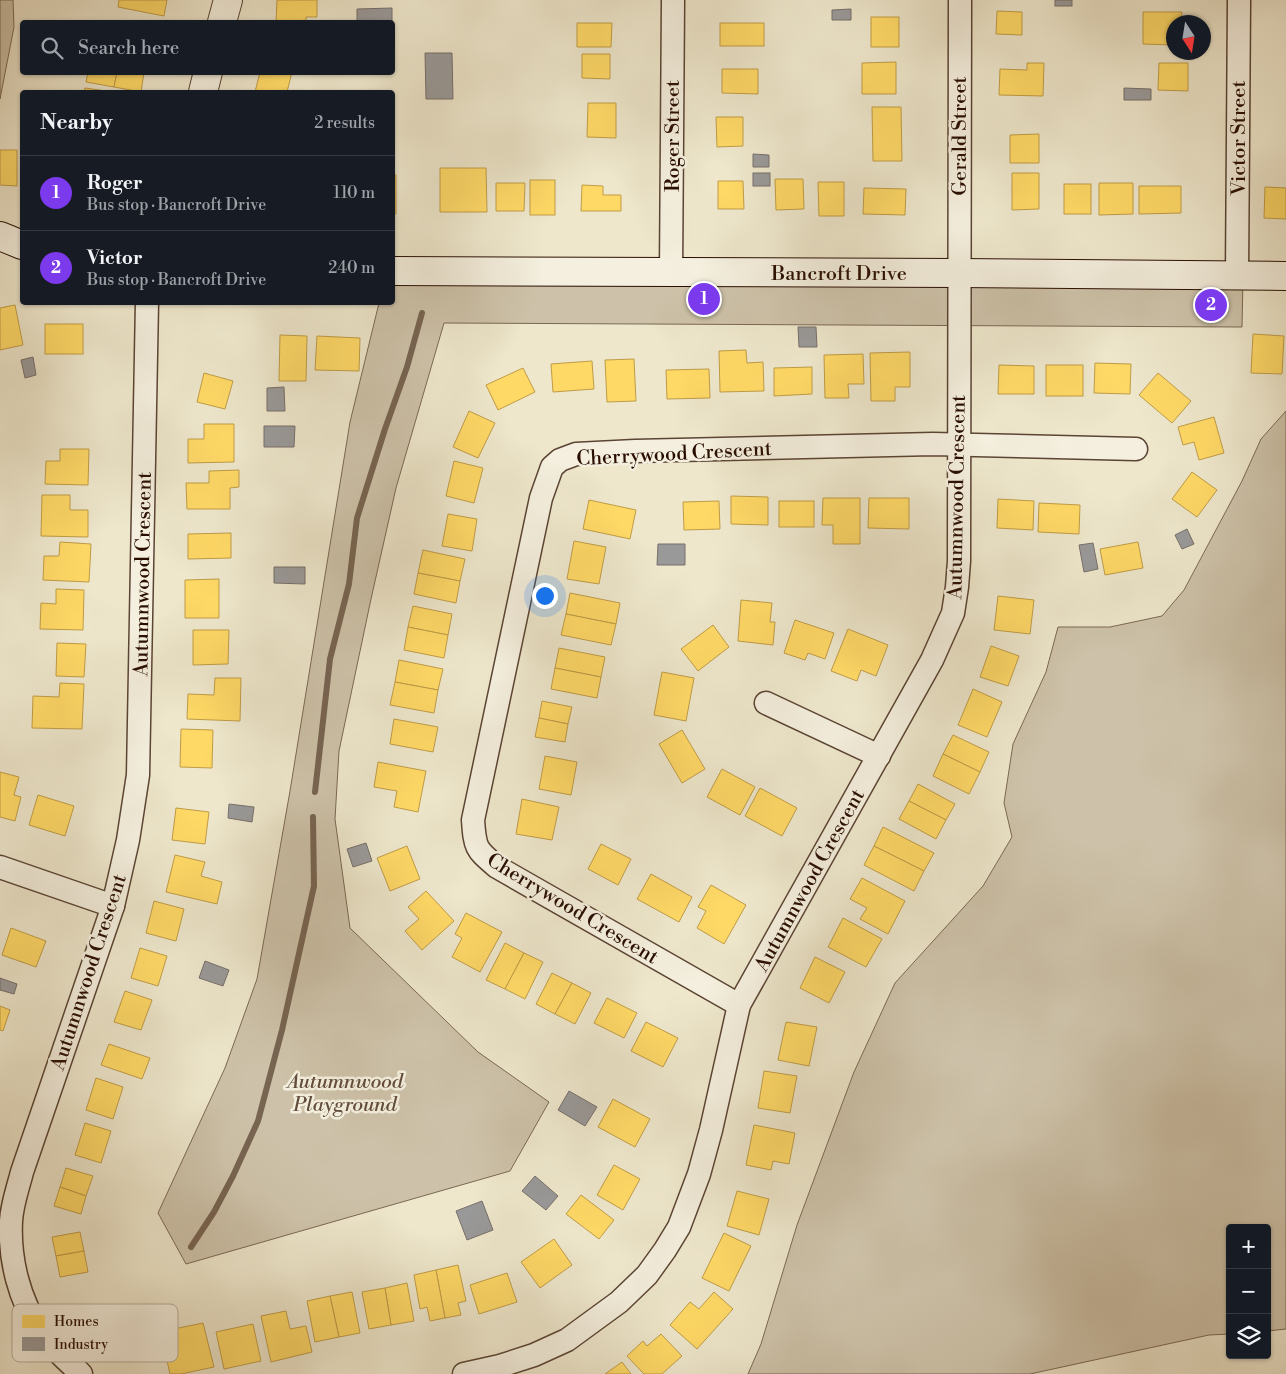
<!DOCTYPE html>
<meta charset="utf-8">
<style>
:root{--surface:#171b24;--page:#242831;--text:#f1f3f6;--muted:#9ea1a6;--line:#363941;--accent:#7c3aed}
body{margin:0;font-family:"Libre Bodoni",serif;background:var(--page);color:var(--text)}
.controls{position:absolute;right:15px;bottom:15px;display:grid;overflow:hidden;border-radius:5px;box-shadow:0 1px 4px #0004}
.controls button{width:45px;height:45px;display:grid;place-items:center;padding:0;border:0;border-bottom:1px solid var(--line);background:var(--surface);color:var(--text);font:25px sans-serif}
.compass{position:absolute;left:1166px;top:15px;width:45px;height:45px;border-radius:50%;background:var(--surface);box-shadow:0 1px 4px #0004;rotate:168deg}
.you{position:absolute;left:544px;top:595px;width:18px;height:18px;margin:-12px;border:4px solid #fff;border-radius:50%;background:#1a73e8;box-shadow:0 0 0 8px #1a73e833}
.badge{display:grid;place-items:center;width:32px;height:32px;border-radius:50%;background:var(--accent);color:#fff;font-size:16px;font-weight:700}
.pin{position:absolute;translate:-50% -50%;border:2px solid #fff;box-shadow:0 1px 5px #0006}
.list{margin:0;padding:0;list-style:none}
h2{display:flex;justify-content:space-between;align-items:center;height:65px;margin:0;padding:0 20px;font-size:21px}
h2 small{font-size:16px;font-weight:400;color:var(--muted)}
.list li{display:grid;grid-template-columns:32px 1fr auto;gap:15px;align-items:center;box-sizing:border-box;height:75px;padding:0 20px;border-top:1px solid var(--line)}
.list b{display:block;font-size:19px;white-space:nowrap}
.list p{margin:0;font-size:16px;white-space:nowrap;color:var(--muted)}
.list em{font-size:16px;font-style:normal;color:var(--muted)}
.icon{flex:none;width:28px;height:28px;fill:none;stroke:currentColor;stroke-width:2;stroke-linecap:round;stroke-linejoin:round}
.map{position:relative;flex:none;width:1286px;height:1374px;overflow:hidden}
.search{position:absolute;background:var(--surface);box-shadow:0 1px 4px #0004;left:20px;top:20px;width:375px;height:55px;display:flex;align-items:center;gap:12px;box-sizing:border-box;padding:0 18px;border-radius:5px;color:var(--muted);font-size:19px}
.panel{position:absolute;background:var(--surface);box-shadow:0 1px 4px #0004;left:20px;top:90px;width:375px;height:215px;border-radius:5px}
.map>svg:first-child{display:block}
.green{fill:#cdc2a9;stroke:#7b6854}
.homes{fill:#ffd966;stroke:#bf9c47}
.industry{fill:#999;stroke:#776f6b}
.lines{fill:none;stroke-linecap:round;stroke-linejoin:round}
.stream{stroke:#776451;stroke-width:6}
.minor-casing{stroke:#5a4433;stroke-width:25}
.tertiary-casing{stroke:#5a4433;stroke-width:30}
.secondary-casing{stroke:#290e00;stroke-width:30}
.minor{stroke:#f4efde;stroke-width:22}
.tertiary{stroke:#f4efde;stroke-width:28}
.secondary{stroke:#f4efde;stroke-width:28}
.labels{text-anchor:middle;stroke-width:5;stroke-linejoin:round;paint-order:stroke}
.street-label{font-size:20px;fill:#290e00;stroke:#f4efde}
.park-label{font-size:20px;font-style:italic;fill:#624d3b;stroke:#f4efde}
.key{fill:#f4efde;stroke:#b7ac9b;stroke-width:1}
.key-label{font-size:14px;fill:#290e00}
</style>
<div class="map">
<svg width="1286" height="1374" viewBox="0 0 1286 1374">
<rect width="100%" height="100%" fill="#eee7cc"/>
<filter id="stains"><feTurbulence type="fractalNoise" baseFrequency=".004" numOctaves="4"/><feColorMatrix values="0 0 0 0 .2 0 0 0 0 .09 0 0 0 0 .02 0 0 0 .5 -.17"/></filter>
<radialGradient id="worn" r=".72"><stop offset=".6" stop-color="#630" stop-opacity="0"/><stop offset="1" stop-color="#630" stop-opacity=".3"/></radialGradient>
<g class="green">
<polygon points="0,0 13,0 14,27 0,99"/>
<polygon points="393,273 1243,277 1242,327 444,323 396,488 371,599 339,751 335,819 350,928 478,1052 549,1102 510,1171 186,1264 158,1213 225,1068 257,979 290,791 350,422 379,303 392,302"/>
<polygon points="1286,411 1286,1329 1267,1331 1267,1228 1230,1228 1230,1334 1209,1335 1030,1374 748,1374 761,1344 797,1225 854,1072 895,983 983,886 1012,837 1004,803 1013,744 1046,672 1058,627 1110,627 1162,616 1184,590 1242,481 1261,439"/>
</g>
<g class="homes">
<polygon points="119,0 167,0 164,16 118,7"/>
<polygon points="277,0 317,0 317,17 306,17 306,22 276,22"/>
<polygon points="997,11 1022,12 1022,35 996,34"/>
<polygon points="1143,12 1182,12 1181,22 1174,22 1174,45 1143,44"/>
<rect x="871" y="17" width="28" height="30"/>
<polygon points="577,23 612,23 611,47 577,47"/>
<rect x="720" y="23" width="44" height="23"/>
<polygon points="582,54 610,54 610,79 582,78"/>
<polygon points="896,62 896,94 862,94 862,63"/>
<polygon points="1027,63 1044,63 1043,96 999,95 1000,69 1027,70"/>
<polygon points="1159,63 1188,63 1188,91 1158,90"/>
<polygon points="722,69 758,69 758,94 722,93"/>
<polygon points="88,72 117,72 114,87 86,82"/>
<polygon points="117,72 144,72 141,92 114,87"/>
<polygon points="260,72 292,72 287,92 255,92"/>
<polygon points="85,88 113,92 84,92"/>
<polygon points="588,103 616,103 616,138 587,137"/>
<polygon points="872,107 901,107 902,161 873,161"/>
<polygon points="716,117 743,117 743,146 717,147"/>
<polygon points="1039,134 1039,163 1010,163 1010,135"/>
<polygon points="0,150 17,150 17,186 0,185"/>
<polygon points="440,168 486,168 487,212 440,212"/>
<polygon points="1012,173 1039,173 1039,209 1012,210"/>
<polygon points="392,175 396,175 396,214 392,213"/>
<polygon points="775,179 803,179 804,209 776,210"/>
<rect x="530" y="180" width="25" height="35"/>
<polygon points="718,181 743,181 744,209 718,209"/>
<polygon points="818,182 844,182 844,216 819,216"/>
<polygon points="496,183 525,183 524,211 496,211"/>
<polygon points="1099,183 1133,183 1133,214 1099,215"/>
<rect x="1064" y="184" width="27" height="30"/>
<polygon points="582,185 603,186 603,195 621,195 621,211 581,211"/>
<polygon points="1139,186 1181,186 1181,213 1139,214"/>
<polygon points="1265,187 1286,188 1286,219 1264,218"/>
<polygon points="864,188 906,189 905,215 863,214"/>
<polygon points="15,305 23,345 0,350 0,308"/>
<rect x="45" y="324" width="38" height="30"/>
<polygon points="1253,334 1284,336 1282,374 1251,373"/>
<polygon points="280,335 307,336 306,381 279,381"/>
<polygon points="317,336 360,338 359,371 315,370"/>
<polygon points="746,350 747,363 763,362 764,391 720,392 719,351"/>
<polygon points="910,352 910,387 895,387 895,401 871,401 870,353"/>
<polygon points="863,354 864,384 848,384 849,398 825,398 824,355"/>
<polygon points="634,359 636,401 607,402 605,360"/>
<polygon points="592,361 594,389 553,392 551,364"/>
<polygon points="1095,363 1131,364 1130,394 1094,393"/>
<polygon points="999,365 1034,366 1034,394 998,394"/>
<rect x="1046" y="365" width="37" height="31"/>
<polygon points="812,367 812,394 774,396 774,368"/>
<polygon points="523,368 535,392 498,410 486,385"/>
<polygon points="709,369 710,398 667,399 666,370"/>
<polygon points="204,373 233,381 225,409 197,402"/>
<polygon points="1158,373 1191,401 1172,423 1139,395"/>
<polygon points="469,411 495,423 478,458 453,447"/>
<polygon points="1214,417 1224,453 1199,460 1194,442 1183,445 1178,427"/>
<polygon points="204,424 234,424 234,462 188,463 188,439 204,439"/>
<polygon points="60,449 89,449 88,485 45,484 46,461 60,461"/>
<polygon points="454,461 483,468 474,503 446,496"/>
<polygon points="239,470 239,487 230,488 230,509 187,509 186,483 209,483 209,471"/>
<polygon points="1192,472 1217,490 1197,517 1172,499"/>
<polygon points="42,495 70,495 70,510 88,510 88,537 41,536"/>
<polygon points="731,496 768,497 768,525 731,524"/>
<polygon points="823,498 860,498 860,544 833,544 833,525 822,525"/>
<polygon points="869,498 909,498 909,529 868,528"/>
<polygon points="998,499 1034,501 1033,530 997,528"/>
<polygon points="589,500 636,510 630,539 583,529"/>
<polygon points="719,501 720,529 684,530 683,502"/>
<rect x="779" y="501" width="35" height="26"/>
<polygon points="1039,503 1080,505 1079,534 1038,532"/>
<polygon points="448,514 477,519 472,551 442,546"/>
<polygon points="231,533 231,558 188,559 188,534"/>
<polygon points="574,541 606,547 599,584 567,579"/>
<polygon points="60,542 91,544 89,582 43,580 44,556 59,556"/>
<polygon points="1138,542 1143,568 1105,575 1100,549"/>
<polygon points="423,550 465,559 460,581 418,573"/>
<polygon points="418,573 460,581 456,603 414,594"/>
<polygon points="219,579 219,618 185,618 185,580"/>
<polygon points="56,589 84,590 83,630 40,629 41,603 56,604"/>
<polygon points="570,593 620,603 616,624 566,614"/>
<polygon points="998,596 1034,600 1030,634 994,630"/>
<polygon points="741,600 772,603 770,622 775,622 773,645 738,641"/>
<polygon points="413,606 452,614 448,635 408,627"/>
<polygon points="566,614 616,624 611,645 561,635"/>
<polygon points="795,620 834,633 825,659 808,653 805,660 784,653"/>
<polygon points="713,625 729,647 698,671 681,649"/>
<polygon points="408,627 448,635 444,658 404,650"/>
<polygon points="848,629 888,645 876,676 861,670 857,681 831,671"/>
<polygon points="193,630 229,630 228,664 193,665"/>
<polygon points="57,643 86,644 84,677 56,676"/>
<polygon points="991,646 1019,656 1008,686 980,677"/>
<polygon points="559,648 605,657 601,677 555,668"/>
<polygon points="399,660 443,669 438,690 395,682"/>
<polygon points="555,668 601,677 597,698 551,689"/>
<polygon points="662,672 694,678 686,721 654,715"/>
<polygon points="215,678 241,678 240,721 187,719 188,694 214,695"/>
<polygon points="395,682 438,690 434,713 390,705"/>
<polygon points="60,683 84,684 82,729 32,728 33,696 59,697"/>
<polygon points="973,689 1002,702 987,737 958,725"/>
<polygon points="542,701 572,707 568,724 539,718"/>
<polygon points="539,718 568,724 565,742 535,737"/>
<polygon points="394,719 438,727 433,752 390,744"/>
<polygon points="181,729 213,730 212,768 180,767"/>
<polygon points="682,730 705,769 682,783 659,744"/>
<polygon points="953,735 989,752 980,772 943,754"/>
<polygon points="943,754 980,772 969,794 933,776"/>
<polygon points="545,756 577,762 571,795 539,789"/>
<polygon points="378,762 426,771 418,812 394,807 397,791 374,787"/>
<polygon points="722,769 755,787 740,815 707,797"/>
<polygon points="0,772 19,777 14,795 21,797 15,821 0,817"/>
<polygon points="918,784 955,804 946,820 909,801"/>
<polygon points="760,788 797,808 782,836 745,816"/>
<polygon points="38,795 74,806 65,836 29,825"/>
<polygon points="522,799 559,807 552,840 516,834"/>
<polygon points="909,801 946,820 936,839 899,819"/>
<polygon points="176,808 209,812 205,844 172,840"/>
<polygon points="883,827 934,853 924,871 874,846"/>
<polygon points="601,844 631,859 618,885 588,869"/>
<polygon points="407,846 420,879 390,891 377,858"/>
<polygon points="874,846 924,871 914,891 864,865"/>
<polygon points="175,855 205,862 201,876 222,882 217,904 166,892"/>
<polygon points="651,874 692,897 679,922 637,899"/>
<polygon points="862,878 905,901 888,934 860,919 867,908 850,899"/>
<polygon points="711,885 746,905 724,944 697,928 706,911 698,907"/>
<polygon points="426,891 454,921 422,950 405,931 419,919 408,907"/>
<polygon points="154,901 184,909 176,941 146,933"/>
<polygon points="466,913 502,932 480,972 452,957 462,938 455,934"/>
<polygon points="843,918 882,939 866,967 828,947"/>
<polygon points="11,928 46,941 36,967 2,955"/>
<polygon points="505,943 524,953 505,989 486,980"/>
<polygon points="140,948 167,956 158,986 131,978"/>
<polygon points="524,953 543,962 525,999 505,989"/>
<polygon points="815,957 845,972 829,1003 800,988"/>
<polygon points="552,973 572,983 555,1014 536,1004"/>
<polygon points="572,983 591,993 575,1024 555,1014"/>
<polygon points="125,991 152,1000 141,1030 114,1022"/>
<polygon points="607,998 637,1013 624,1038 594,1023"/>
<polygon points="0,1006 10,1010 3,1031 0,1030"/>
<polygon points="646,1022 678,1038 663,1067 631,1051"/>
<polygon points="786,1022 817,1027 809,1066 778,1060"/>
<polygon points="109,1044 150,1058 142,1079 101,1065"/>
<polygon points="764,1071 797,1076 790,1113 758,1108"/>
<polygon points="96,1078 123,1087 113,1119 86,1110"/>
<polygon points="613,1099 650,1119 635,1147 598,1127"/>
<polygon points="85,1123 111,1131 101,1163 75,1155"/>
<polygon points="754,1125 795,1133 789,1164 773,1161 771,1170 746,1165"/>
<polygon points="614,1165 640,1179 623,1210 597,1195"/>
<polygon points="66,1168 93,1176 86,1196 60,1187"/>
<polygon points="60,1187 86,1196 81,1214 54,1206"/>
<polygon points="737,1191 769,1199 759,1235 727,1226"/>
<polygon points="581,1195 614,1220 599,1239 566,1214"/>
<polygon points="80,1232 84,1251 56,1256 52,1237"/>
<polygon points="724,1233 751,1246 729,1291 702,1278"/>
<polygon points="554,1239 572,1265 540,1288 521,1262"/>
<polygon points="84,1251 88,1272 60,1277 56,1256"/>
<polygon points="458,1265 466,1301 458,1303 461,1315 445,1318 436,1270"/>
<polygon points="436,1270 445,1318 430,1321 427,1307 420,1309 414,1275"/>
<polygon points="507,1273 517,1302 479,1314 470,1285"/>
<polygon points="407,1283 414,1321 391,1325 385,1288"/>
<polygon points="385,1288 391,1325 369,1329 362,1292"/>
<polygon points="352,1292 360,1333 339,1337 330,1296"/>
<polygon points="714,1292 733,1309 697,1349 670,1325 690,1302 699,1309"/>
<polygon points="330,1296 339,1337 315,1342 307,1301"/>
<polygon points="286,1311 290,1329 306,1326 312,1352 271,1362 261,1316"/>
<polygon points="203,1323 214,1367 181,1374 170,1374 165,1352 178,1349 174,1329"/>
<polygon points="253,1324 261,1361 224,1369 216,1332"/>
<polygon points="661,1334 682,1356 662,1374 644,1374 627,1356 643,1341 647,1346"/>
<polygon points="622,1362 631,1374 605,1374"/>
</g>
<g class="industry">
<rect x="1055" y="0" width="17" height="6"/>
<polygon points="392,8 392,22 357,22 357,9"/>
<polygon points="851,9 851,20 832,20 832,10"/>
<polygon points="425,53 452,53 453,99 426,99"/>
<polygon points="1124,88 1151,89 1151,100 1124,100"/>
<polygon points="753,154 769,155 769,167 753,167"/>
<rect x="753" y="173" width="17" height="13"/>
<polygon points="798,327 816,327 817,347 799,347"/>
<polygon points="33,357 36,375 25,378 21,360"/>
<polygon points="284,387 285,411 267,411 267,388"/>
<polygon points="264,426 295,426 294,447 264,447"/>
<polygon points="1187,529 1194,544 1182,549 1175,535"/>
<polygon points="1093,543 1098,569 1084,572 1079,545"/>
<polygon points="658,544 685,544 685,565 657,565"/>
<polygon points="274,567 305,567 305,584 274,583"/>
<polygon points="229,804 254,807 252,822 228,818"/>
<polygon points="366,843 372,861 353,867 347,849"/>
<polygon points="205,961 229,970 223,986 199,978"/>
<polygon points="0,978 17,984 14,994 0,990"/>
<polygon points="569,1091 597,1107 585,1126 558,1110"/>
<polygon points="535,1176 558,1196 546,1210 522,1191"/>
<polygon points="482,1201 493,1230 467,1240 456,1211"/>
</g>
<g class="lines">
<g class="stream">
<polyline points="315,792 330,659 349,584 357,518 385,429 407,367 422,313"/>
<polyline points="191,1247 214,1212 233,1176 258,1121 282,1030 314,886 313,817"/>
</g>
<g class="minor-casing">
<g id="minor">
<polyline points="671,273 673,0"/>
<polyline points="1237,275 1239,0"/>
<polyline points="766,703 879,756"/>
<polyline points="0,867 113,906"/>
<path d="M739 1005 497 867C476 849 475 849 473 820L541 498 552 467 560 460 576 454 635 451 933 444 1136 449"/>
<path d="M81 1374C68 1361 51 1347 41 1332 19 1300 9 1259 11 1221 12 1204 18 1188 22 1172L113 906 128 840 138 775 147 302"/>
<polyline points="464,1374 500,1366 534,1355 567,1340 619,1302 647,1275 665,1250 679,1227 699,1174 711,1130 739,1005 932,660 953,613 957,587 959,561 960,0"/>
</g>
</g>
<g class="tertiary-casing">
<g id="tertiary">
<polyline points="222,22 228,0"/>
<polyline points="203,92 208,72"/>
</g>
</g>
<g class="secondary-casing">
<g id="secondary">
<polyline points="0,236 22,245"/>
<polyline points="392,271 958,273 1286,276"/>
</g>
</g>
<use href="#minor" class="minor"/>
<use href="#tertiary" class="tertiary"/>
<use href="#secondary" class="secondary"/>
</g>
<g class="labels">
<g class="street-label">
<text transform="translate(672 136) rotate(-90)" y="7">Roger Street</text>
<text transform="translate(959 136) rotate(-90)" y="7">Gerald Street</text>
<text transform="translate(1238 138) rotate(-90)" y="7">Victor Street</text>
<text x="839" y="280">Bancroft Drive</text>
<text transform="translate(674 453) rotate(-3)" y="7">Cherrywood Crescent</text>
<text transform="translate(956 497) rotate(-89)" y="7">Autumnwood Crescent</text>
<text transform="translate(142 574) rotate(-89)" y="7">Autumnwood Crescent</text>
<text transform="translate(809 880) rotate(-61)" y="7">Autumnwood Crescent</text>
<text transform="translate(573 908) rotate(31)" y="7">Cherrywood Crescent</text>
<text transform="translate(88 972) rotate(-72)" y="7">Autumnwood Crescent</text>
</g>
<g class="park-label">
<text x="345" y="1088">Autumnwood<tspan x="345" dy="23">Playground</tspan></text>
</g>
</g>
<rect x="12" y="1304" width="166" height="58" rx="8" class="key"/>
<rect x="22" y="1315" width="23" height="13" fill="#ffd966"/>
<rect x="22" y="1337" width="23" height="14" fill="#999"/>
<g class="key-label">
<text x="54" y="1326">Homes</text>
<text x="54" y="1349">Industry</text>
</g>
<rect width="100%" height="100%" filter="url(#stains)"/>
<rect width="100%" height="100%" fill="url(#worn)"/>
</svg>
<div class="controls">
<button>+</button>
<button>−</button>
<button><svg class="icon" aria-label="layers" viewBox="0 0 24 24"><path d="M12 4l9 5-9 5-9-5zM3 14l9 5 9-5"/></svg></button>
</div>
<svg class="compass" viewBox="-18 -18 36 36"><path d="M0-13l5 13h-10z" fill="#e53935"/><path d="M0 13l5-13h-10z" fill="#9ea1a6"/></svg>
<div class="you"></div>
<div class="pin badge" style="left:704px;top:299px">1</div>
<div class="pin badge" style="left:1211px;top:305px">2</div>
<div class="search"><svg class="icon" aria-label="search" viewBox="0 0 24 24"><circle cx="10" cy="10" r="6"/><path d="M15 15l6 6"/></svg>Search here</div>
<section class="panel">
<h2>Nearby<small>2 results</small></h2>
<ul class="list">
<li><span class="badge">1</span><div><b>Roger</b><p>Bus stop · Bancroft Drive</p></div><em>110 m</em></li>
<li><span class="badge">2</span><div><b>Victor</b><p>Bus stop · Bancroft Drive</p></div><em>240 m</em></li>
</ul>
</section>
</div>
